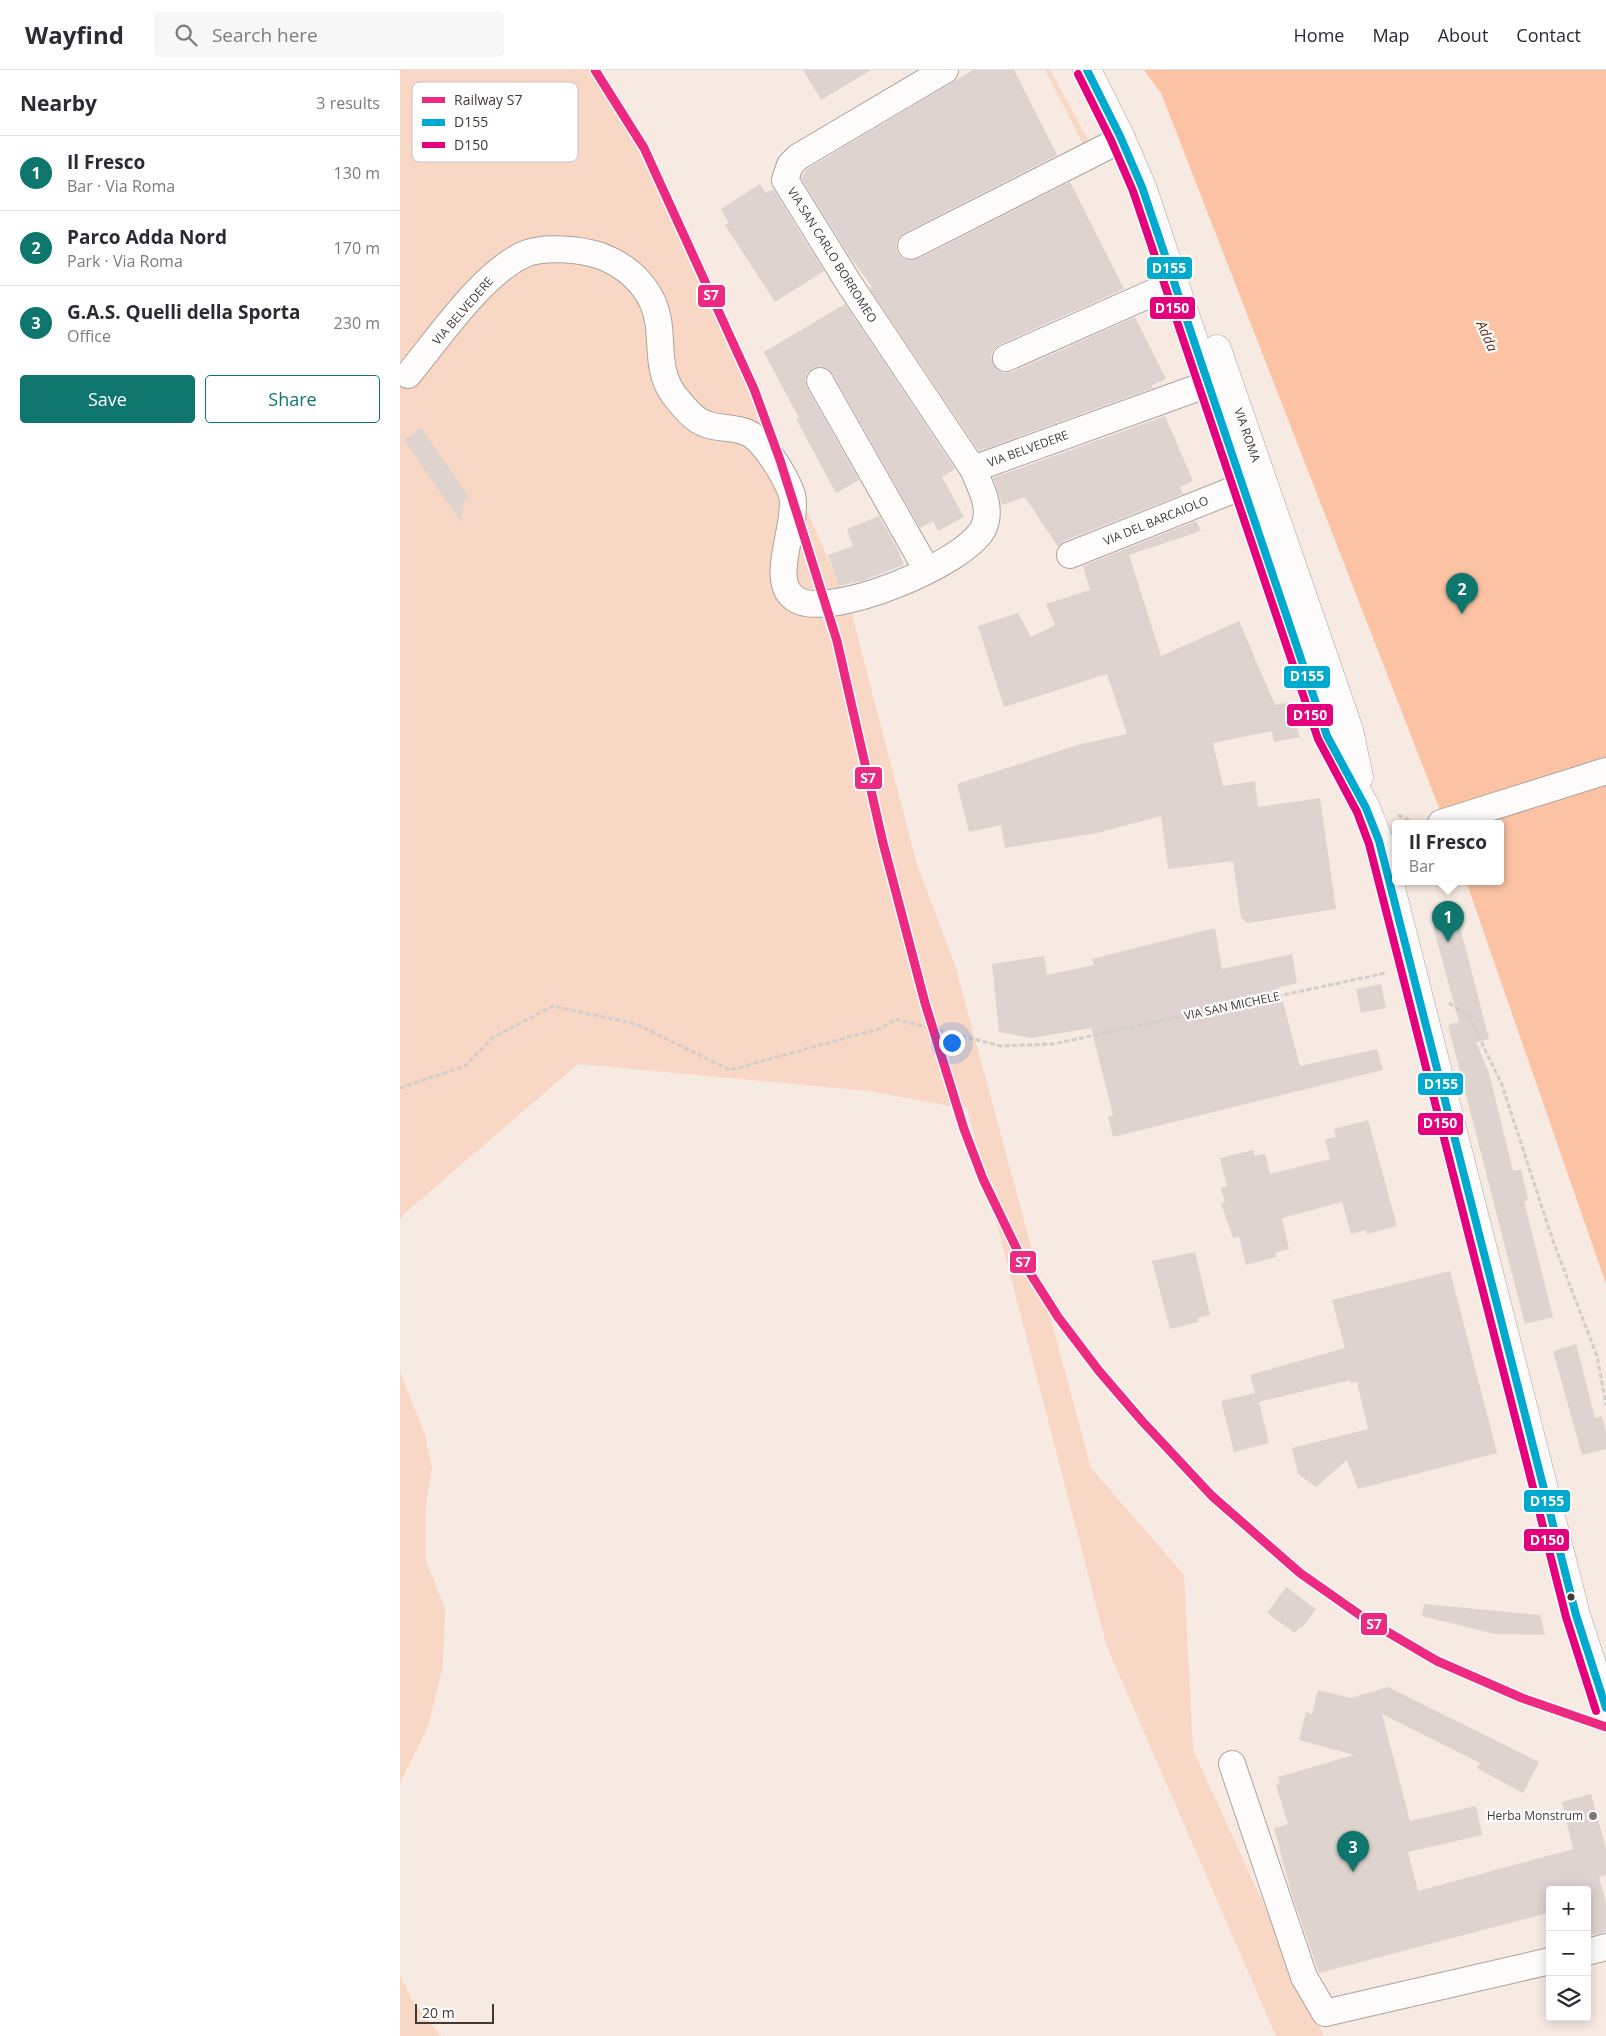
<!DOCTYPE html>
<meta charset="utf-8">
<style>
:root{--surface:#fff;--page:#f7f7f7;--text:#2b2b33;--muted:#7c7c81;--line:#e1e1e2;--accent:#0f766e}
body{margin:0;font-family:"Open Sans",sans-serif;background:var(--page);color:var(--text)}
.controls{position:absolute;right:15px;bottom:15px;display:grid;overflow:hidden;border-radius:5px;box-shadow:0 2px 12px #0003}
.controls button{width:45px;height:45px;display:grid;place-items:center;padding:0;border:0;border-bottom:1px solid var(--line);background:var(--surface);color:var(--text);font:25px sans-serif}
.scale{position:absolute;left:15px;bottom:12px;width:79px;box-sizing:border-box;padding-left:5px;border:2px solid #423934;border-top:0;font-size:14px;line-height:18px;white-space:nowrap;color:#423934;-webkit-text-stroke:4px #fff;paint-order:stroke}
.you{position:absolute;left:551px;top:972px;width:18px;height:18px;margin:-12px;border:4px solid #fff;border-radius:50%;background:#1a73e8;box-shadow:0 0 0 8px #1a73e833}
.badge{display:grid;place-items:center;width:32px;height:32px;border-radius:50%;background:var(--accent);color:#fff;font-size:16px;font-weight:700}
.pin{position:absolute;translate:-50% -41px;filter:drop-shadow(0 1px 2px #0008)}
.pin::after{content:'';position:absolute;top:26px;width:18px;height:15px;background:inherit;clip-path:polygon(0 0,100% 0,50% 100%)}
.popup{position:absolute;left:992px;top:750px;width:112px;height:65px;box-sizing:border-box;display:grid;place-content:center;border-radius:5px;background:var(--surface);filter:drop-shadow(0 1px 4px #0005);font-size:16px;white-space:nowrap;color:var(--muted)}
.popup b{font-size:19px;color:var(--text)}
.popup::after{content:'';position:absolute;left:50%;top:100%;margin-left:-10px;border:10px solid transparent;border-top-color:var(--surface)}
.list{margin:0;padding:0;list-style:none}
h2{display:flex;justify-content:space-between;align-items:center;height:65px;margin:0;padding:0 20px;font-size:21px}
h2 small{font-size:16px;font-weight:400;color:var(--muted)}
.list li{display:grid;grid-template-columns:32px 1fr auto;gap:15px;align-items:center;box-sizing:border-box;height:75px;padding:0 20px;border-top:1px solid var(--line)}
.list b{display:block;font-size:19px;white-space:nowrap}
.list p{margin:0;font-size:16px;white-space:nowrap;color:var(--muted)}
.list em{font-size:16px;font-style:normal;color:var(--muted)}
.actions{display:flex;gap:10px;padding:15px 20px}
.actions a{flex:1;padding:11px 0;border:1px solid var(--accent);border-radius:5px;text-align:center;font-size:18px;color:var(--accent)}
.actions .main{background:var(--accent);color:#fff}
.icon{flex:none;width:28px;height:28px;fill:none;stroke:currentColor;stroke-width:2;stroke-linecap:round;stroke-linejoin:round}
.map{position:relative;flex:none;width:1206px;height:1966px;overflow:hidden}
header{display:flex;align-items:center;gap:30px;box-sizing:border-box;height:70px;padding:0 25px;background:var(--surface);border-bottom:1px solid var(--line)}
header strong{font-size:24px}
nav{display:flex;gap:28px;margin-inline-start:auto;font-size:18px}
.search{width:350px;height:45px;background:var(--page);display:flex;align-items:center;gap:12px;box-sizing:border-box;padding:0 18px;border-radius:5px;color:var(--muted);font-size:19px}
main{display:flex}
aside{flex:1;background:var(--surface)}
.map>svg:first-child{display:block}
.green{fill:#f9d7c5}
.water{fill:#fbc3a4}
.building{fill:#ded3ce}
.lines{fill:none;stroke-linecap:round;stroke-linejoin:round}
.minor-casing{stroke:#aca29c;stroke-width:28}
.major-casing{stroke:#aca29c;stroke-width:29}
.path{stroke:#d2cecb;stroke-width:3;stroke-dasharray:5 2.5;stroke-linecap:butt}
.minor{stroke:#fefcfb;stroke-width:26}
.major{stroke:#fefcfb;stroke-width:28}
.bus-1-casing{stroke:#fff;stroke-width:11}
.bus-2-casing{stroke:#fff;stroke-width:11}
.bus-1{stroke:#00a9ce;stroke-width:8}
.bus-2{stroke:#e5007d;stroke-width:8}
.rail-1-casing{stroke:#fff;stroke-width:12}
.rail-1{stroke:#ed2a81;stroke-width:9}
.bus-dot{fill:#423934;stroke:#fff;stroke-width:2}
.poi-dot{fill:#817771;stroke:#fff;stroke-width:2}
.labels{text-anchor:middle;stroke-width:4.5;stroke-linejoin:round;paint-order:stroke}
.street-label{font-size:12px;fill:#423934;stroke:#fff}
.poi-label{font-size:12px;fill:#423934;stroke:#fff;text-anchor:end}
.water-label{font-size:14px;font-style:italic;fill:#623115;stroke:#fff}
.key{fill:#fff;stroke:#c6c4c2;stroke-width:1}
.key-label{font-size:14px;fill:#423934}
.line-badge{stroke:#fff;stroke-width:2}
.badge-label{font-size:14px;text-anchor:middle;font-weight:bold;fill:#fff}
</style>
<header>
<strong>Wayfind</strong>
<div class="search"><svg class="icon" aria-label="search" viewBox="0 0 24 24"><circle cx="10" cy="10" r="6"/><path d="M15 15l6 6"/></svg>Search here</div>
<nav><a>Home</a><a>Map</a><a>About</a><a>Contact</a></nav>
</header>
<main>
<aside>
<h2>Nearby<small>3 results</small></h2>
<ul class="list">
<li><span class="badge">1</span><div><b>Il Fresco</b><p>Bar · Via Roma</p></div><em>130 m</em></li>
<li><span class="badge">2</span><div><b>Parco Adda Nord</b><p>Park · Via Roma</p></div><em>170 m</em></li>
<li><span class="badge">3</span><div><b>G.A.S. Quelli della Sporta</b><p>Office</p></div><em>230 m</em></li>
</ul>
<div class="actions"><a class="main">Save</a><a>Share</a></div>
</aside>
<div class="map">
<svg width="1206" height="1966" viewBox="0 0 1206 1966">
<rect width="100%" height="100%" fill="#f7eae2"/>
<g class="green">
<polygon points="0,0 192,0 262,121 450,537 517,795 555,895 691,1398 784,1505 793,1680 924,1966 876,1966 707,1577 567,1039 469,1021 178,994 4,1144 0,1150"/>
<polygon points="645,0 650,0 690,73 675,81 682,72"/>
<polygon points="0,1302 25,1365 32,1397 26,1436 26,1490 45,1539 43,1596 28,1657 0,1713"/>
<polygon points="0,1905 14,1933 41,1966 0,1966"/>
</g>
<polygon class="water" points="744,0 1206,0 1206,1214 1066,811 1100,811 1100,753 1045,753 761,23"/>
<g class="building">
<polygon points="403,0 471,0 421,30"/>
<polygon points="573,0 614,0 657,85 504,163 499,167 496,175 498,183 502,188 510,191 518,189 670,112 724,219 600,274 594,279 591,286 593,294 598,300 604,303 612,302 735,247 766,309 752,315 753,318 579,381 470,219 472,217 449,185 401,108 407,99"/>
<polygon points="360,114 366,123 373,119 424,201 375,232 325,155 329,153 321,139"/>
<polygon points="445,234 555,399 542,407 564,447 538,461 533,451 520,458 433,304 427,298 420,296 413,298 407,303 405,310 407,318 459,410 436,423 396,349 399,348 364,282"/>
<polygon points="765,346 793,411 780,417 783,424 664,471 658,477 625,427 602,435 593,408"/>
<polygon points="21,358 69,427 64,431 61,452 4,370"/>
<polygon points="479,446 498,480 504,495 462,511 439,516 428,485 453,476 447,459"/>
<polygon points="796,451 801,461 729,485 761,586 839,551 875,635 889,632 900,667 874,672 872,661 813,673 823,716 855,711 858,737 920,728 936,839 848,853 841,848 833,791 768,799 761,746 697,763 605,778 601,755 569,762 557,714 681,674 727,664 707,604 604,637 578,556 618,543 631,567 655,555 646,534 690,520 683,496"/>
<polygon points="1058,849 1089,969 1076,972 1089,1003 1113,1101 1121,1099 1128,1130 1124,1131 1153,1247 1125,1254 1048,955 1059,952 1033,856"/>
<polygon points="815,858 822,899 892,884 897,913 879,917 900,996 977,979 983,1000 713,1067 708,1047 713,1045 691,958 631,968 599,962 592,894 644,886 647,905 694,895 692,889"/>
<polygon points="981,914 986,938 961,943 956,919"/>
<polygon points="968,1050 997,1156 967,1164 966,1160 951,1164 942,1132 882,1148 889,1179 875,1183 876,1187 846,1195 839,1166 833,1168 821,1133 825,1132 821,1118 827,1116 820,1088 853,1080 855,1086 865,1084 870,1104 930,1089 925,1069 936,1067 934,1059"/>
<polygon points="795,1182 810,1245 798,1248 799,1252 770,1259 752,1191"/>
<polygon points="1050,1201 1097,1383 958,1419 947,1390 916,1417 898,1404 892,1378 968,1359 957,1312 951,1313 950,1310 859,1332 869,1373 834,1382 821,1331 855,1323 850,1305 945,1278 932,1230"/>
<polygon points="1176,1274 1195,1348 1202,1346 1206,1362 1206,1379 1182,1385 1153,1281"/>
<polygon points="886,1517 916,1539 902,1558 900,1557 895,1563 867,1543"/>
<polygon points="1024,1534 1140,1545 1145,1565 1095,1564 1022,1546"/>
<polygon points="988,1617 1139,1692 1123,1723 1077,1698 1080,1693 982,1644 1010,1751 1076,1736 1082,1765 1008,1782 1018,1821 1173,1779 1162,1732 1191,1724 1206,1779 1206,1805 1199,1807 1206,1833 1206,1862 1187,1866 1187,1820 1150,1820 1150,1849 1148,1843 919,1903 891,1822 874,1758 888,1754 876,1715 880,1713 878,1707 954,1685 899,1670 906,1642 912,1644 918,1620 951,1628"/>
</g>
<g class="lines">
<g class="minor-casing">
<g id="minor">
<polyline points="511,176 722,69"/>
<polyline points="606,288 775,213"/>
<path d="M8 305C38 269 82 203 125 184 144 176 181 179 201 186 224 195 242 209 253 233 266 263 253 297 274 325 282 335 293 350 306 354 319 359 335 357 348 363 364 370 387 409 392 425 399 455 366 513 397 530 432 549 564 494 583 459 593 439 581 418 573 399L450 215 385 110 390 95 398 87 545 0"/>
<polyline points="420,311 527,500"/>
<polyline points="573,399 808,314"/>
<polyline points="670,485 843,416"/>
<polyline points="1041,753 1206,701"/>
<polyline points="832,1694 904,1907 925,1943 1150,1891"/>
<polyline points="1187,1882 1206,1877"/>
</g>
</g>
<g class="major-casing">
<g id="major">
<polyline points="687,0 720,66 742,117 927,666 966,738 979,771 1176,1545 1206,1638"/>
<polyline points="817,279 949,660 959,707"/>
</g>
</g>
<g class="path">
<polyline points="998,745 1015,753"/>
<polyline points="1049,933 1069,946 1102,1015 1153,1171 1197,1286 1206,1335"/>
<polyline points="0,1018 65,996 92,968 153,936 236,954 330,1000 482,958 495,949 601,976 653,974 986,903"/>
</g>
<use href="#minor" class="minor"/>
<use href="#major" class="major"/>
<g class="bus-1-casing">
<polyline id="bus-1" points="687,0 720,66 742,117 927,666 966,738 979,771 1176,1545 1206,1638"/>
</g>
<g class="bus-2-casing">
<polyline id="bus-2" points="678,4 711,70 733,121 918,669 957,742 969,774 1166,1547 1196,1641"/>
</g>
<use href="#bus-1" class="bus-1"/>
<use href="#bus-2" class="bus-2"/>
<g class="rail-1-casing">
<polyline id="rail-1" points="195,0 244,78 354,319 380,390 437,571 483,773 525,933 564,1059 583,1109 623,1192 658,1247 699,1301 742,1351 812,1426 900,1503 967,1550 1037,1591 1122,1628 1206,1657"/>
</g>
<use href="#rail-1" class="rail-1"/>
</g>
<circle class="bus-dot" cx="1171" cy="1527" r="4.5"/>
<circle class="poi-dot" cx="1193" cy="1746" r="5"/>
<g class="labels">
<g class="street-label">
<text transform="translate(432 185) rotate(58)" y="4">VIA SAN CARLO BORROMEO</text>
<text transform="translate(63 241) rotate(-49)" y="4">VIA BELVEDERE</text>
<text transform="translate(847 365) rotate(71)" y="4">VIA ROMA</text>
<text transform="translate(628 379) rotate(-20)" y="4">VIA BELVEDERE</text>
<text transform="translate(756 451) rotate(-22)" y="4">VIA DEL BARCAIOLO</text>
<text transform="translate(832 936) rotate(-12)" y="4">VIA SAN MICHELE</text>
</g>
<g class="poi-label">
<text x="1183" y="1750">Herba Monstrum</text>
</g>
<g class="water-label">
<text transform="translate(1087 266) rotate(66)" y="5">Adda</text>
</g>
</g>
<rect x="12" y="12" width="166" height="80" rx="8" class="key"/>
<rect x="22" y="27" width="23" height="6" fill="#ed2a81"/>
<rect x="22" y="49" width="23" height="7" fill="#00a9ce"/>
<rect x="22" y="72" width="23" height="6" fill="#e5007d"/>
<g class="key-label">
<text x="54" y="35">Railway S7</text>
<text x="54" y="57">D155</text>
<text x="54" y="80">D150</text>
</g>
<g class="line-badge">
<rect x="746" y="186" width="47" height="24" rx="5" fill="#00a9ce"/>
<rect x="297" y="214" width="29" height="24" rx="5" fill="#ed2a81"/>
<rect x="749" y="226" width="47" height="24" rx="5" fill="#e5007d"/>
<rect x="883" y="595" width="48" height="24" rx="5" fill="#00a9ce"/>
<rect x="886" y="633" width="48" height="24" rx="5" fill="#e5007d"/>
<rect x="454" y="696" width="29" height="24" rx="5" fill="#ed2a81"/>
<rect x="1017" y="1002" width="47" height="24" rx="5" fill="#00a9ce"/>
<rect x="1017" y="1042" width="47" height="24" rx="5" fill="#e5007d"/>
<rect x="609" y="1180" width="28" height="24" rx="5" fill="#ed2a81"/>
<rect x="1123" y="1419" width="48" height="24" rx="5" fill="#00a9ce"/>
<rect x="1123" y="1458" width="47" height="24" rx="5" fill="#e5007d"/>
<rect x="960" y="1542" width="28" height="24" rx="5" fill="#ed2a81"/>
</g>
<g class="badge-label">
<text x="769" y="203">D155</text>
<text x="311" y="230">S7</text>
<text x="772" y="243">D150</text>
<text x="907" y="611">D155</text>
<text x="910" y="650">D150</text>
<text x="468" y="713">S7</text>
<text x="1041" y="1019">D155</text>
<text x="1040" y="1058">D150</text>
<text x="623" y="1197">S7</text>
<text x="1147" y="1436">D155</text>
<text x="1147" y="1475">D150</text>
<text x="974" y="1559">S7</text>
</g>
</svg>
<div class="controls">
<button>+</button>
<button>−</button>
<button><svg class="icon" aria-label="layers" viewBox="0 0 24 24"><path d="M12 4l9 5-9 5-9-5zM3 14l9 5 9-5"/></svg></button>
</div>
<div class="scale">20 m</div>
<div class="you"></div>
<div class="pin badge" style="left:1048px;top:872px">1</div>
<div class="popup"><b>Il Fresco</b>Bar</div>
<div class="pin badge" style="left:1062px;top:544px">2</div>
<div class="pin badge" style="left:953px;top:1802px">3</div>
</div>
</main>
